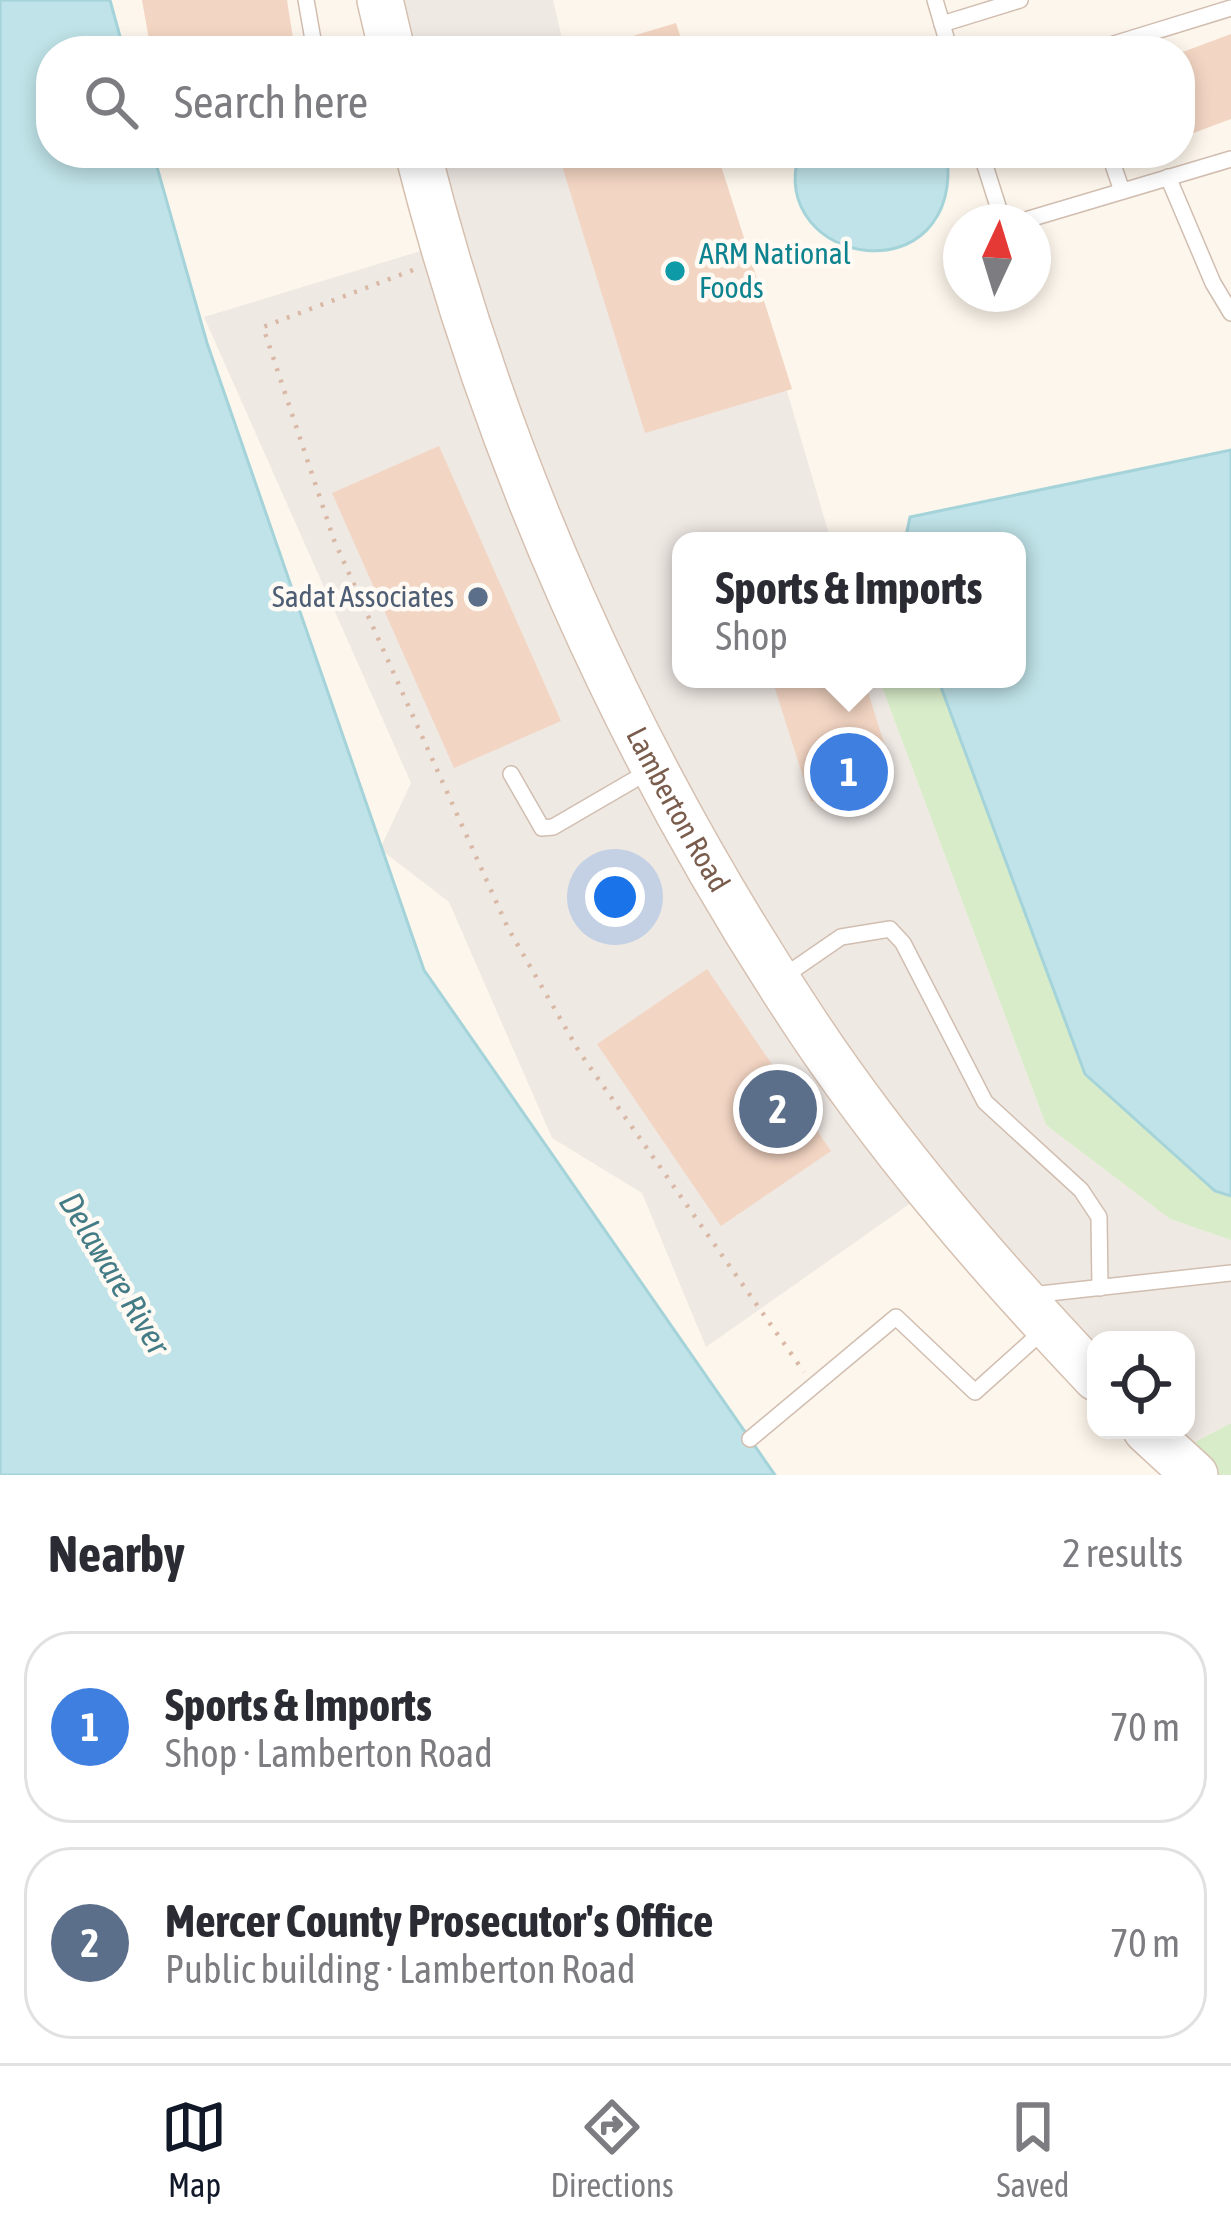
<!DOCTYPE html>
<meta charset="utf-8">
<style>
:root{--surface:#fff;--page:#f2f2f3;--text:#2b2b33;--muted:#7c7c81;--line:#e1e1e2;--accent:#111827}
body{margin:0;font-family:"Asap Condensed",sans-serif;background:var(--page);color:var(--text)}
.controls{position:absolute;right:36px;bottom:36px;display:grid;overflow:hidden;border-radius:24px;box-shadow:0 6px 18px #0003}
.controls button{width:108px;height:108px;display:grid;place-items:center;padding:0;border:0;border-bottom:3px solid var(--line);background:var(--surface);color:var(--text);font:60px sans-serif}
.compass{position:absolute;left:943px;top:204px;width:108px;height:108px;border-radius:50%;background:var(--surface);box-shadow:0 6px 18px #0003;rotate:4deg}
.you{position:absolute;left:615px;top:897px;width:42px;height:42px;margin:-30px;border:9px solid #fff;border-radius:50%;background:#1a73e8;box-shadow:0 0 0 18px #1a73e833}
.badge{display:grid;place-items:center;width:78px;height:78px;border-radius:50%;background:var(--accent);color:#fff;font-size:39px;font-weight:700}
.pin{position:absolute;translate:-50% -50%;border:6px solid #fff;box-shadow:0 3px 12px #0006}
.popup{position:absolute;left:672px;top:532px;width:354px;height:156px;box-sizing:border-box;display:grid;place-content:center;border-radius:24px;background:var(--surface);filter:drop-shadow(0 3px 9px #0005);font-size:39px;white-space:nowrap;color:var(--muted)}
.popup b{font-size:45px;color:var(--text)}
.popup::after{content:'';position:absolute;left:50%;top:100%;margin-left:-24px;border:24px solid transparent;border-top-color:var(--surface)}
.list{margin:0;padding:0;list-style:none}
h2{display:flex;justify-content:space-between;align-items:center;height:156px;margin:0;padding:0 48px;font-size:51px}
h2 small{font-size:39px;font-weight:400;color:var(--muted)}
.list li{display:grid;grid-template-columns:78px 1fr auto;gap:36px;align-items:center;box-sizing:border-box;height:192px;margin:0 24px 24px;padding:0 24px;border:3px solid var(--line);border-radius:48px}
.list b{display:block;font-size:45px;white-space:nowrap}
.list p{margin:0;font-size:39px;white-space:nowrap;color:var(--muted)}
.list em{font-size:39px;font-style:normal;color:var(--muted)}
.icon{flex:none;width:66px;height:66px;fill:none;stroke:currentColor;stroke-width:2;stroke-linecap:round;stroke-linejoin:round}
.map{position:relative;flex:none;width:1231px;height:1475px;overflow:hidden}
.search{position:absolute;background:var(--surface);box-shadow:0 6px 18px #0003;left:36px;right:36px;top:36px;height:132px;display:flex;align-items:center;gap:30px;box-sizing:border-box;padding:0 42px;border-radius:48px;color:var(--muted);font-size:45px}
.sheet{height:588px;background:var(--surface)}
nav{display:flex;justify-content:space-around;align-items:center;box-sizing:border-box;height:168px;border-top:3px solid var(--line);background:var(--surface);font-size:33px;color:var(--muted)}
nav a{display:grid;justify-items:center;gap:6px}
nav .on{color:var(--accent)}
.map>svg:first-child{display:block}
.industrial{fill:#efe9e4}
.green{fill:#d8ecc9}
.water{fill:#bfe3e8;stroke:#a5d3da;stroke-width:3}
.building{fill:#f3d5c3}
.lines{fill:none;stroke-linecap:round;stroke-linejoin:round}
.lane-casing{stroke:#d1beb0;stroke-width:18}
.secondary-casing{stroke:#d6c0b0;stroke-width:48}
.path{stroke:#d9b8a5;stroke-width:4.5;stroke-dasharray:3 9;stroke-linecap:butt}
.lane{stroke:#fff;stroke-width:15}
.secondary{stroke:#fff;stroke-width:45}
.culture-dot{fill:#0f9aa8;stroke:#fffaf3;stroke-width:4.5}
.service-dot{fill:#5c6f8a;stroke:#fffaf3;stroke-width:4.5}
.labels{text-anchor:middle;stroke-width:9;stroke-linejoin:round;paint-order:stroke}
.culture-label{font-size:30px;fill:#0d838f;stroke:#fffaf3;text-anchor:start}
.service-label{font-size:30px;fill:#4e5e75;stroke:#fffaf3;text-anchor:end}
.street-label{font-size:30px;fill:#7a5c4d;stroke:#fffaf3}
.water-label{font-size:33px;font-style:italic;fill:#437c86;stroke:#fffaf3}
</style>
<div class="map">
<svg width="1231" height="1475" viewBox="0 0 1231 1475">
<rect width="100%" height="100%" fill="#fdf6ec"/>
<g class="industrial">
<polygon points="388,0 553,0 565,51 399,51"/>
<polygon points="419,153 717,153 831,541 681,541 681,679 879,679 1046,1125 1170,1219 1231,1240 1231,1423 1182,1449 1165,1430 1186,1430 1186,1340 1096,1340 1096,1355 938,1184 706,1347 642,1193 552,1138 449,902 380,849 411,783 204,317 437,246"/>
</g>
<g class="green">
<polygon points="879,679 938,679 1085,1074 1215,1191 1231,1196 1231,1240 1170,1219 1046,1125"/>
<polygon points="1231,1423 1231,1475 1210,1475 1182,1449"/>
</g>
<g class="water">
<polygon points="0,0 110,0 124,51 51,51 51,153 153,153 207,343 424,970 775,1475 0,1475"/>
<path d="M799 153H947C964 298 766 268 799 153Z"/>
<polygon points="1231,450 1231,1196 1215,1191 1085,1074 938,679 1017,679 1017,541 905,541 910,517"/>
</g>
<g class="building">
<polygon points="142,0 287,0 295,51 151,51"/>
<polygon points="676,23 685,51 586,51 586,50"/>
<polygon points="1231,34 1231,119 1180,138 1180,53"/>
<polygon points="558,153 717,153 792,389 645,433"/>
<polygon points="439,446 561,721 454,768 332,493"/>
<polygon points="772,679 864,679 894,776 811,802"/>
<polygon points="707,969 831,1151 721,1226 597,1044"/>
</g>
<g class="lines">
<g class="lane-casing">
<g id="lane">
<polyline points="306,0 315,51"/>
<polyline points="935,0 950,51"/>
<polyline points="942,24 1020,0"/>
<polyline points="1091,51 1231,8"/>
<polyline points="981,153 1003,222"/>
<polyline points="1109,153 1122,191"/>
<polyline points="1168,177 1213,283 1231,313"/>
<polyline points="1019,222 1231,159"/>
<polyline points="511,774 542,828 553,827 651,770"/>
<polyline points="780,979 841,937 890,929 903,943 985,1102 1081,1190 1099,1217 1100,1288"/>
<polyline points="1031,1295 1231,1273"/>
<polyline points="750,1439 896,1317 975,1392 1044,1330"/>
</g>
</g>
<g class="secondary-casing">
<g id="secondary">
<polyline points="380,0 392,51"/>
<path id="s1" d="M418 153C495 457 626 751 798 1012 884 1144 988 1264 1096 1378"/>
<polyline points="1146,1430 1195,1475"/>
</g>
</g>
<polyline class="path" points="413,270 263,327 334,540 508,928 580,1053 804,1372"/>
<use href="#lane" class="lane"/>
<use href="#secondary" class="secondary"/>
</g>
<circle class="culture-dot" cx="675" cy="271" r="12"/>
<circle class="service-dot" cx="478" cy="597" r="12"/>
<g class="labels">
<g class="culture-label">
<text x="699" y="264">ARM National<tspan x="699" dy="34">Foods</tspan></text>
</g>
<g class="service-label">
<text x="454" y="607">Sadat Associates</text>
</g>
<g class="street-label">
<text dy="10" stroke="none"><textPath href="#s1" startOffset="708">Lamberton Road</textPath></text>
</g>
<g class="water-label">
<text transform="translate(115 1273) rotate(59)" y="12">Delaware River</text>
</g>
</g>
</svg>
<div class="controls">
<button><svg class="icon" aria-label="locate" viewBox="0 0 24 24"><circle cx="12" cy="12" r="6"/><path d="M12 2v4M12 18v4M2 12h4M18 12h4"/></svg></button>
</div>
<svg class="compass" viewBox="-18 -18 36 36"><path d="M0-13l5 13h-10z" fill="#e53935"/><path d="M0 13l5-13h-10z" fill="#7c7c81"/></svg>
<div class="you"></div>
<div class="pin badge" style="left:849px;top:772px;background:#3f7fe0">1</div>
<div class="popup"><b>Sports &amp; Imports</b>Shop</div>
<div class="pin badge" style="left:778px;top:1109px;background:#5c6f8a">2</div>
<div class="search"><svg class="icon" aria-label="search" viewBox="0 0 24 24"><circle cx="10" cy="10" r="6"/><path d="M15 15l6 6"/></svg>Search here</div>
</div>
<section class="sheet">
<h2>Nearby<small>2 results</small></h2>
<ul class="list">
<li><span class="badge" style="background:#3f7fe0">1</span><div><b>Sports &amp; Imports</b><p>Shop · Lamberton Road</p></div><em>70 m</em></li>
<li><span class="badge" style="background:#5c6f8a">2</span><div><b>Mercer County Prosecutor's Office</b><p>Public building · Lamberton Road</p></div><em>70 m</em></li>
</ul>
</section>
<nav>
<a class="on"><svg class="icon" aria-label="map" viewBox="0 0 24 24"><path d="M3 6l6-2 6 2 6-2v14l-6 2-6-2-6 2zM9 4v14M15 6v14"/></svg>Map</a>
<a><svg class="icon" aria-label="directions" viewBox="0 0 24 24"><path d="M12 3l9 9-9 9-9-9zM9 14v-3h6M13 9l2 2-2 2"/></svg>Directions</a>
<a><svg class="icon" aria-label="saved" viewBox="0 0 24 24"><path d="M7 4h10v16l-5-4-5 4z"/></svg>Saved</a>
</nav>
